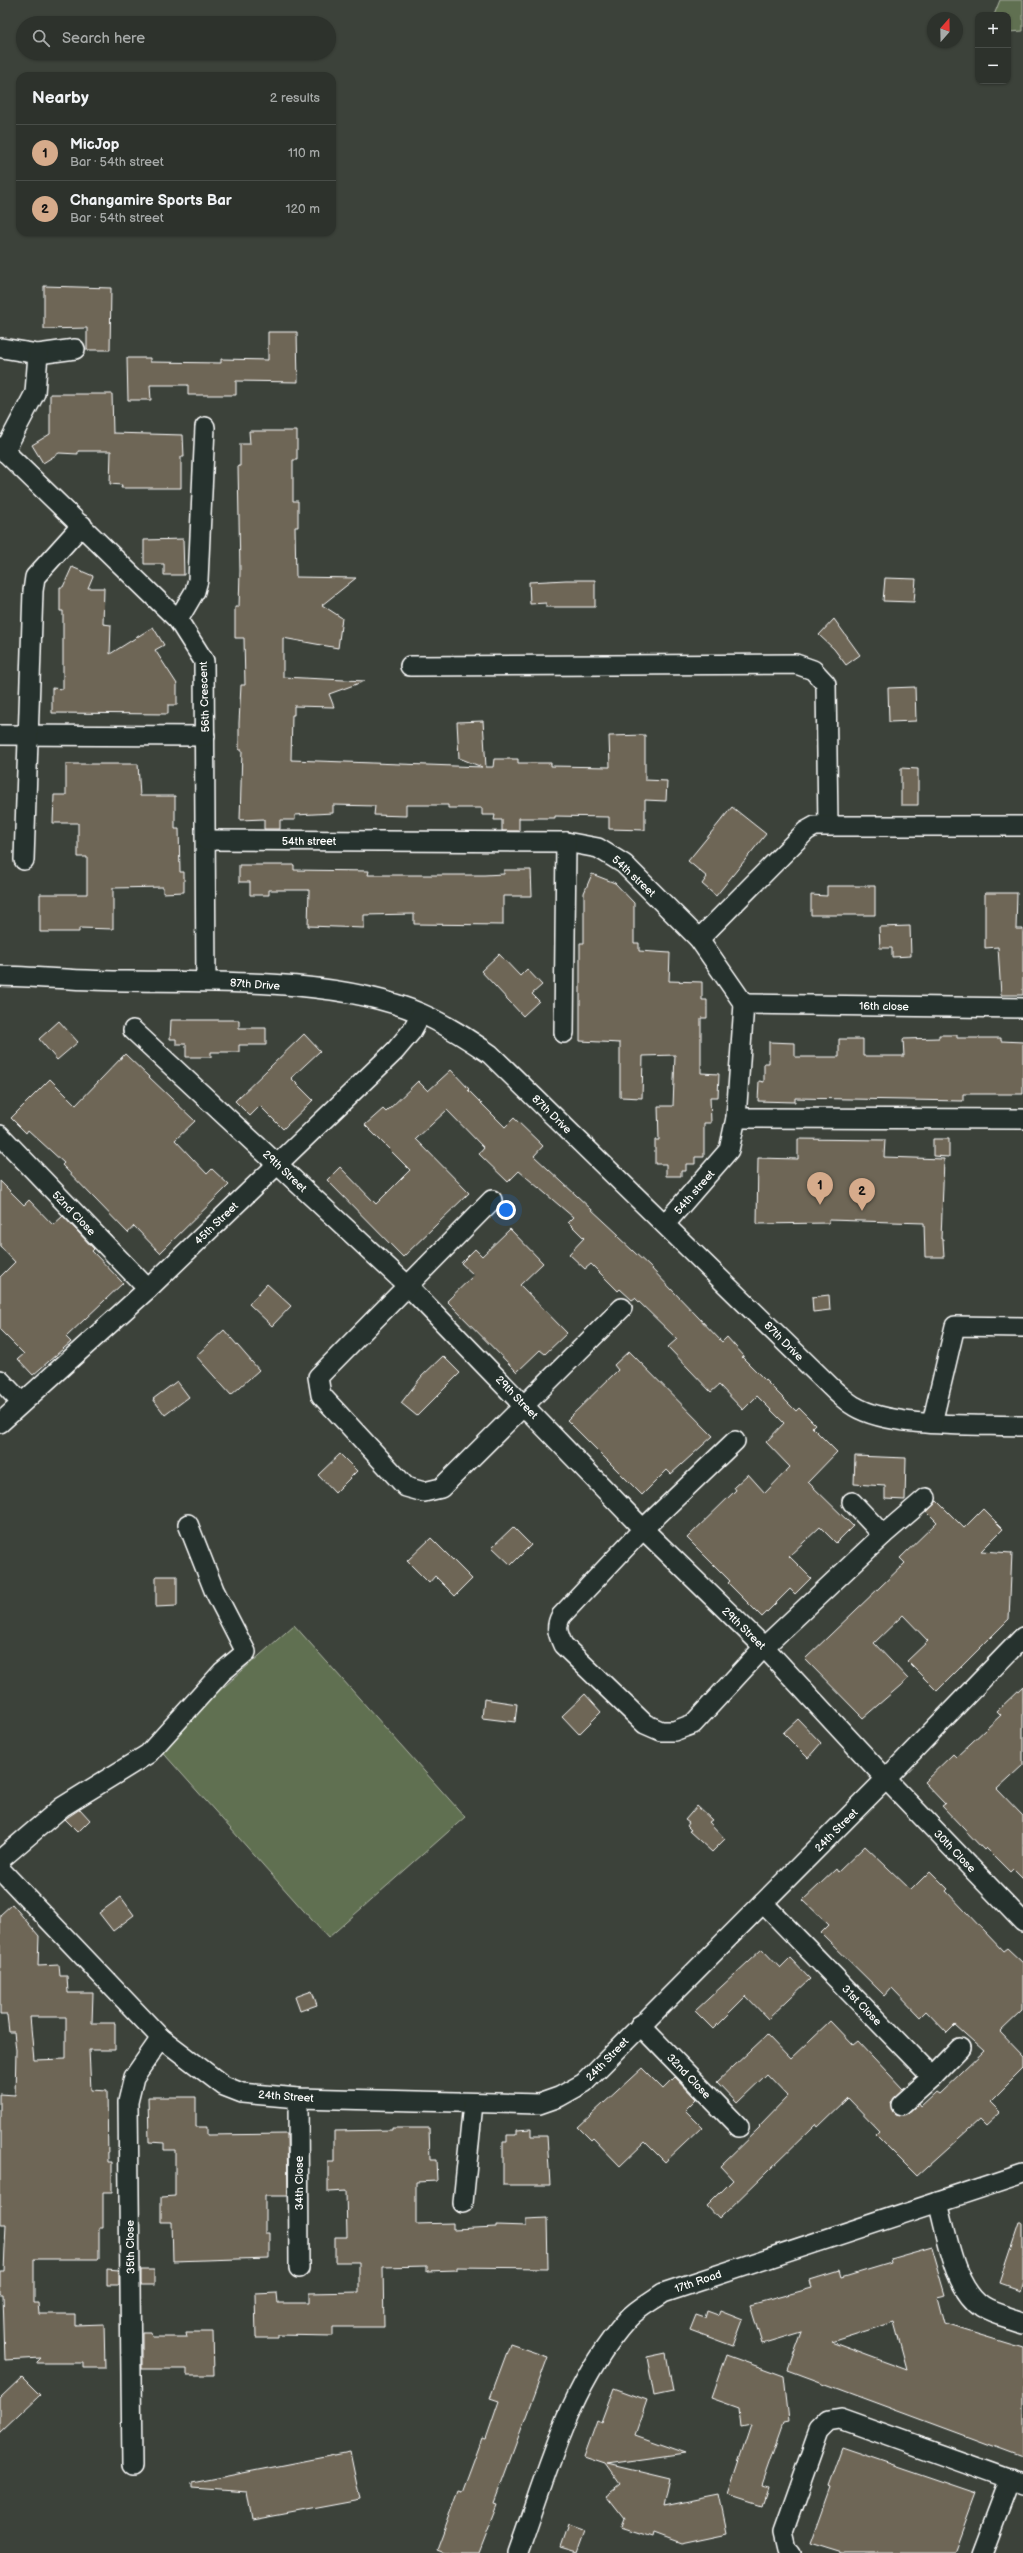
<!DOCTYPE html>
<meta charset="utf-8">
<style>
:root{--surface:#2d322c;--page:#393e38;--text:#f1f3f6;--muted:#a7aaa9;--line:#484d48;--accent:#d6ab8b}
body{margin:0;font-family:"Balsamiq Sans",sans-serif;background:var(--page);color:var(--text)}
.controls{position:absolute;right:12px;top:12px;display:grid;overflow:hidden;border-radius:8px;box-shadow:0 1px 3px #0004}
.controls button{width:36px;height:36px;display:grid;place-items:center;padding:0;border:0;border-bottom:1px solid var(--line);background:var(--surface);color:var(--text);font:20px sans-serif}
.compass{position:absolute;left:927px;top:12px;width:36px;height:36px;border-radius:50%;background:var(--surface);box-shadow:0 1px 3px #0004;rotate:20deg}
.you{position:absolute;left:506px;top:1210px;width:14px;height:14px;margin:-10px;border:3px solid #fff;border-radius:50%;background:#1a73e8;box-shadow:0 0 0 6px #1a73e833}
.badge{display:grid;place-items:center;width:26px;height:26px;border-radius:50%;background:var(--accent);color:#111;font-size:13px;font-weight:700}
.pin{position:absolute;translate:-50% -33px;filter:drop-shadow(0 1px 2px #0008)}
.pin::after{content:'';position:absolute;top:21px;width:14px;height:12px;background:inherit;clip-path:polygon(0 0,100% 0,50% 100%)}
.list{margin:0;padding:0;list-style:none}
h2{display:flex;justify-content:space-between;align-items:center;height:52px;margin:0;padding:0 16px;font-size:17px}
h2 small{font-size:13px;font-weight:400;color:var(--muted)}
.list li{display:grid;grid-template-columns:26px 1fr auto;gap:12px;align-items:center;box-sizing:border-box;height:56px;padding:0 16px;border-top:1px solid var(--line)}
.list b{display:block;font-size:15px;white-space:nowrap}
.list p{margin:0;font-size:13px;white-space:nowrap;color:var(--muted)}
.list em{font-size:13px;font-style:normal;color:var(--muted)}
.icon{flex:none;width:22px;height:22px;fill:none;stroke:currentColor;stroke-width:2;stroke-linecap:round;stroke-linejoin:round}
.map{position:relative;flex:none;width:1023px;height:2553px;overflow:hidden}
.search{position:absolute;background:var(--surface);box-shadow:0 1px 3px #0004;left:16px;top:16px;width:320px;height:44px;display:flex;align-items:center;gap:10px;box-sizing:border-box;padding:0 14px;border-radius:22px;color:var(--muted);font-size:15px}
.panel{position:absolute;background:var(--surface);box-shadow:0 1px 3px #0004;left:16px;top:72px;width:320px;height:164px;border-radius:12px}
.map>svg:first-child{display:block}
.green{fill:#606f51;stroke:#b0b7a8}
.building{fill:#6e6657;stroke:#fff;fill-rule:evenodd}
.lines{fill:none;stroke-linecap:round;stroke-linejoin:round}
.minor-casing{stroke:#fff;stroke-width:22}
.minor{stroke:#26332d;stroke-width:19}
.labels{text-anchor:middle;stroke-width:3;stroke-linejoin:round;paint-order:stroke}
.street-label{font-size:11px;fill:#fff;stroke:#26332d}
</style>
<div class="map">
<svg width="1023" height="2553" viewBox="0 0 1023 2553">
<rect width="100%" height="100%" fill="#3c423a"/>
<filter id="ink" filterUnits="userSpaceOnUse"><feTurbulence type="fractalNoise" baseFrequency=".025" numOctaves="2"/><feDisplacementMap in="SourceGraphic" scale="8" xChannelSelector="R" yChannelSelector="G"/><feConvolveMatrix kernelMatrix="1 2 1 2 8 2 1 2 1" color-interpolation-filters="sRGB"/></filter>
<g filter="url(#ink)">
<g class="green">
<polygon points="1000,0 1023,0 1023,31 1008,32 1008,15 994,15"/>
<polygon points="294,1625 465,1817 328,1938 157,1746"/>
</g>
<g class="building">
<polygon points="44,286 111,288 110,350 87,350 87,328 44,329"/>
<polygon points="268,332 297,332 298,382 236,381 236,395 188,395 188,385 150,385 151,400 128,400 127,358 150,358 150,362 221,363 221,359 268,360"/>
<polygon points="50,394 112,394 113,433 183,435 184,457 181,457 181,488 121,488 122,485 110,484 111,451 78,451 78,454 59,453 43,463 32,445 50,434"/>
<polygon points="249,431 297,431 297,460 293,460 293,501 298,501 298,527 295,527 296,577 356,578 322,605 342,618 338,648 283,638 283,677 365,681 329,694 334,707 294,706 294,715 292,715 291,760 482,767 459,758 457,722 483,721 486,767 493,767 494,759 518,759 518,763 551,763 551,766 610,767 609,736 645,735 645,780 667,781 666,801 645,800 645,830 609,829 609,817 555,816 555,818 519,818 519,831 502,831 502,820 494,820 495,815 482,815 482,808 448,808 448,805 406,805 406,816 374,815 375,806 333,805 333,813 295,815 295,820 280,820 280,829 264,829 264,819 240,820 242,750 239,750 239,723 241,685 245,685 244,638 235,638 235,607 239,607 240,571 238,466 240,466 240,444 250,444"/>
<polygon points="183,539 184,575 164,575 164,564 144,564 144,540"/>
<polygon points="72,567 93,576 88,588 104,588 103,624 111,625 110,654 153,627 164,645 155,650 177,684 177,705 168,705 168,714 52,713 52,688 63,689 63,611 60,611 60,587 63,587"/>
<polygon points="885,578 916,579 914,602 883,601"/>
<polygon points="566,580 595,580 595,607 546,607 546,603 530,604 529,582"/>
<polygon points="834,619 860,655 846,665 834,649 819,635"/>
<polygon points="915,687 916,721 889,722 888,688"/>
<polygon points="66,764 138,764 140,796 175,796 175,829 179,829 180,872 184,872 184,892 163,893 163,887 113,888 113,929 79,928 79,932 40,932 40,894 87,894 87,857 78,857 78,823 53,823 54,795 66,795"/>
<polygon points="901,768 918,769 918,805 901,805"/>
<polygon points="732,807 766,834 716,896 702,884 707,877 688,861"/>
<polygon points="239,865 294,865 294,870 369,871 368,875 484,875 504,874 504,870 531,870 532,896 503,896 503,925 414,924 414,914 364,915 364,928 308,926 309,890 269,890 269,895 250,895 250,882 239,882"/>
<polygon points="592,874 615,883 634,903 634,943 639,943 639,951 670,953 669,981 702,982 702,1000 707,1000 707,1018 701,1018 701,1073 719,1074 718,1097 710,1097 711,1123 704,1123 704,1157 695,1157 695,1164 686,1164 686,1171 681,1171 681,1176 666,1176 666,1164 655,1164 655,1140 659,1140 658,1106 673,1106 675,1055 643,1056 642,1098 620,1097 620,1043 580,1041 580,943 584,943 584,893"/>
<polygon points="827,886 875,886 875,915 811,915 811,895 827,896"/>
<polygon points="985,893 1017,893 1016,929 1023,929 1023,995 1001,995 998,947 985,948"/>
<polygon points="910,926 911,956 892,957 892,948 880,948 879,927"/>
<polygon points="499,954 520,976 527,969 542,985 532,994 539,1001 523,1016 481,971"/>
<polygon points="171,1020 239,1020 239,1028 266,1028 266,1045 239,1045 239,1052 211,1052 211,1057 186,1057 186,1044 176,1044 176,1039 170,1039"/>
<polygon points="59,1021 78,1042 57,1060 39,1039"/>
<polygon points="304,1034 320,1051 291,1078 313,1100 283,1129 260,1106 250,1116 235,1101"/>
<polygon points="939,1035 957,1035 957,1038 1001,1038 1001,1041 1023,1042 1023,1094 963,1094 963,1101 795,1098 795,1102 758,1101 759,1081 764,1082 764,1063 769,1063 769,1042 795,1043 795,1057 839,1057 839,1039 863,1039 863,1056 904,1056 903,1039 939,1038"/>
<polygon points="125,1054 195,1121 175,1140 207,1174 212,1169 229,1185 160,1253 134,1226 128,1233 62,1165 64,1163 28,1130 26,1133 11,1118 50,1079 76,1105"/>
<polygon points="451,1070 469,1089 468,1090 505,1127 514,1118 543,1146 534,1156 619,1235 617,1236 650,1267 722,1342 727,1337 744,1356 742,1357 796,1411 799,1408 815,1424 812,1427 837,1452 808,1482 853,1526 836,1543 820,1527 789,1556 811,1578 795,1594 790,1589 762,1617 728,1583 730,1581 687,1538 736,1490 734,1487 748,1474 765,1493 790,1467 766,1442 784,1423 757,1396 743,1410 719,1385 711,1392 668,1347 677,1339 635,1298 632,1300 620,1289 618,1291 591,1264 585,1269 569,1254 584,1238 568,1222 573,1217 519,1171 508,1182 479,1154 484,1148 447,1110 416,1139 469,1193 403,1257 327,1180 340,1167 376,1204 410,1170 365,1125 383,1109 386,1112 418,1081 428,1091"/>
<polygon points="798,1139 885,1140 884,1157 944,1159 941,1239 943,1239 944,1257 925,1257 924,1223 829,1220 829,1223 757,1224 758,1158 798,1159"/>
<polygon points="933,1139 949,1139 949,1157 933,1156"/>
<polygon points="0,1181 24,1205 29,1200 53,1225 63,1216 94,1249 92,1251 123,1283 66,1337 71,1342 33,1375 18,1359 24,1354 0,1330 0,1277 15,1262 0,1246"/>
<polygon points="510,1229 543,1263 520,1285 567,1333 545,1354 540,1350 517,1372 447,1301 474,1275 461,1263 475,1249 482,1256"/>
<polygon points="267,1284 291,1306 272,1326 249,1304"/>
<polygon points="829,1295 830,1310 813,1312 812,1297"/>
<polygon points="224,1330 259,1370 231,1395 196,1356"/>
<polygon points="629,1351 713,1436 671,1474 667,1470 642,1495 567,1420 618,1370 614,1365"/>
<polygon points="443,1356 460,1373 417,1416 401,1403 422,1376"/>
<polygon points="177,1381 189,1397 165,1415 153,1399"/>
<polygon points="340,1454 357,1471 335,1493 318,1475"/>
<polygon points="855,1456 906,1458 905,1500 885,1499 885,1486 854,1484"/>
<polygon points="937,1501 964,1528 983,1509 1003,1529 981,1551 1012,1553 1009,1619 937,1691 907,1661 928,1641 903,1615 874,1643 908,1679 863,1718 805,1659 905,1563 900,1558 937,1522 927,1512"/>
<polygon points="513,1527 531,1545 511,1565 492,1547"/>
<polygon points="431,1538 472,1579 455,1596 435,1576 429,1583 407,1561"/>
<polygon points="156,1576 177,1576 177,1606 156,1607"/>
<polygon points="1023,1686 1023,1765 997,1789 1023,1816 1023,1879 1013,1869 1010,1872 986,1848 984,1850 942,1806 945,1804 924,1782 953,1754 956,1757 1001,1715 997,1711"/>
<polygon points="585,1694 601,1712 579,1734 562,1716"/>
<polygon points="484,1699 517,1704 515,1722 482,1718"/>
<polygon points="798,1719 821,1743 808,1758 783,1733"/>
<polygon points="697,1806 712,1820 709,1822 725,1839 712,1852 689,1831 691,1830 687,1826 689,1823 685,1820"/>
<polygon points="80,1809 90,1820 78,1832 65,1819"/>
<polygon points="865,1846 911,1890 930,1871 948,1889 946,1891 1003,1951 1007,1948 1023,1963 1023,2010 1000,2032 1023,2056 1023,2069 990,2102 1000,2112 985,2126 979,2120 917,2176 875,2134 879,2130 848,2098 818,2127 816,2124 719,2219 707,2206 733,2180 720,2166 760,2127 759,2126 788,2096 767,2074 737,2103 717,2082 767,2035 790,2059 830,2021 853,2045 858,2041 903,2089 890,2102 893,2112 898,2116 908,2113 918,2104 920,2107 936,2092 939,2094 984,2051 955,2025 947,2033 926,2011 920,2017 892,1988 885,1996 821,1933 829,1925 803,1900 836,1869 838,1872"/>
<polygon points="121,1897 134,1915 113,1931 99,1913"/>
<path d="M12 1904 39 1936 38 1966 59 1965 60 1976H67L68 1993H93L92 2023H115V2050H89L91 2090 107 2091 108 2162H112V2192H103V2228H99V2259H34V2303H38L39 2314H75V2325L104 2324 105 2368H83V2363H36L41 2358 5 2360 3 2295H0V2271H4L6 2224H0V2094L15 2095 16 2050 14 2032H9L7 2015H0V1915ZM30 2017H66V2059L34 2060Z"/>
<polygon points="762,1949 780,1968 790,1958 810,1979 768,2019 746,1996 713,2029 695,2011"/>
<polygon points="312,1991 317,2005 300,2011 295,1997"/>
<polygon points="642,2068 663,2089 675,2077 696,2099 685,2110 702,2127 665,2162 645,2142 620,2166 593,2138 591,2140 578,2127"/>
<polygon points="148,2097 196,2097 196,2127 207,2127 207,2135 287,2134 288,2196 265,2196 265,2233 269,2233 269,2258 173,2261 172,2222 161,2222 161,2197 175,2196 175,2150 164,2150 164,2143 149,2142"/>
<polygon points="392,2128 429,2128 430,2160 436,2160 437,2181 416,2182 416,2224 453,2223 453,2229 496,2227 496,2225 526,2226 526,2219 547,2218 548,2268 456,2267 456,2270 427,2271 427,2266 383,2267 384,2327 333,2327 333,2336 278,2335 278,2338 256,2338 255,2294 277,2293 278,2303 309,2303 309,2293 359,2292 359,2262 335,2262 335,2237 347,2237 346,2191 328,2192 328,2162 334,2162 334,2131 392,2130"/>
<polygon points="531,2129 531,2136 547,2136 550,2185 503,2185 503,2142 507,2142 507,2135 516,2135 516,2130"/>
<polygon points="1020,2223 1023,2223 1023,2280 1020,2290 1000,2283"/>
<path d="M932 2247 946 2295 937 2297 944 2324 1023 2348V2457L788 2370 802 2332 762 2344 750 2305 812 2288 810 2280 839 2271 841 2278 891 2263 890 2259ZM894 2322 907 2370 831 2342Z"/>
<polygon points="107,2269 119,2270 119,2285 107,2285"/>
<rect x="141" y="2270" width="13" height="15"/>
<polygon points="720,2310 743,2319 733,2346 690,2330 696,2315 705,2318 707,2311 718,2315"/>
<polygon points="142,2332 151,2332 152,2337 187,2337 186,2332 213,2332 214,2375 187,2375 187,2369 142,2369"/>
<polygon points="510,2344 548,2357 494,2503 497,2504 478,2553 444,2553 436,2550 458,2491 462,2492 482,2438 486,2439 499,2401 490,2398"/>
<polygon points="666,2353 673,2392 654,2396 647,2357"/>
<polygon points="726,2355 784,2376 789,2421 784,2422 762,2485 768,2487 762,2505 728,2494 751,2425 741,2427 739,2408 711,2398"/>
<polygon points="22,2377 40,2395 0,2433 0,2398"/>
<polygon points="614,2388 647,2400 635,2435 686,2453 607,2464 670,2479 664,2506 719,2495 727,2533 680,2543 653,2533 652,2537 621,2527 624,2519 606,2496 620,2485 605,2464 584,2457 597,2421 601,2423"/>
<polygon points="841,2447 976,2493 954,2553 842,2553 810,2543 830,2487 827,2486"/>
<polygon points="350,2452 360,2500 252,2520 247,2492 192,2488 192,2483"/>
<polygon points="568,2525 585,2531 577,2553 560,2548"/>
</g>
<g class="lines">
<g class="minor-casing">
<g id="minor">
<polyline points="2,348 38,354 75,349"/>
<polyline points="0,447 178,620 204,661 206,981"/>
<polyline points="4,452 35,393 38,354"/>
<polyline points="178,620 195,591 198,580 205,427"/>
<polyline points="410,666 796,664 813,670 826,684 828,825"/>
<polyline points="0,735 205,736"/>
<polyline points="206,840 566,842 598,848 624,864 699,939 744,1004 736,1118 729,1150 665,1224"/>
<polyline points="24,860 33,591 35,577 82,525"/>
<polyline points="699,939 806,831 815,826 1023,826"/>
<path d="M0 976C42 977 85 981 127 981 216 982 340 978 422 1014 447 1025 468 1039 490 1054L835 1391C841 1396 847 1402 854 1406 892 1429 978 1424 1023 1426"/>
<polyline points="744,1004 1023,1008"/>
<polyline points="133,1030 408,1286 643,1529 764,1647 886,1779 1023,1922"/>
<polyline points="564,1033 566,842"/>
<polyline points="736,1118 1023,1119"/>
<polyline points="0,1135 148,1289"/>
<polyline points="492,1200 318,1377 321,1395 406,1487 424,1492 441,1488 622,1308"/>
<polyline points="0,1380 21,1402"/>
<polyline points="0,1423 148,1289 395,1051 411,1032 421,1014"/>
<polyline points="932,1423 955,1326 1023,1327"/>
<path d="M735 1441 643 1529 561 1616C555 1627 558 1634 563 1645L645 1724 661 1731H674L693 1724 764 1647 883 1535 926 1498"/>
<polyline points="852,1502 883,1535"/>
<polyline points="0,1860 62,1807 148,1754 222,1672 246,1652 214,1590 188,1524"/>
<polyline points="0,1869 161,2038 224,2086 242,2093 298,2098 539,2104 559,2097 584,2083 886,1779 1023,1637"/>
<polyline points="763,1903 932,2077 901,2105"/>
<polyline points="640,2025 739,2127"/>
<polyline points="932,2077 960,2048"/>
<polyline points="298,2098 299,2268"/>
<path d="M938 2202C947 2234 954 2288 983 2307 994 2314 1010 2317 1023 2322"/>
<polyline points="463,2203 473,2103"/>
<polyline points="132,2466 128,2102 134,2077 161,2038"/>
<path d="M518 2553C547 2473 569 2385 627 2320 636 2309 652 2301 663 2293L1023 2174"/>
<polyline points="791,2553 787,2549 783,2532 819,2431 829,2421 841,2419 1023,2484"/>
<polyline points="982,2553 1010,2479"/>
</g>
</g>
<use href="#minor" class="minor"/>
</g>
</g>
<g class="labels">
<g class="street-label">
<text transform="translate(204 697) rotate(-92)" y="4">56th Crescent</text>
<text x="309" y="845">54th street</text>
<text transform="translate(634 876) rotate(43)" y="4">54th street</text>
<text transform="translate(255 984) rotate(4)" y="4">87th Drive</text>
<text transform="translate(884 1006) rotate(1)" y="4">16th close</text>
<text transform="translate(552 1114) rotate(44)" y="4">87th Drive</text>
<text transform="translate(285 1171) rotate(43)" y="4">29th Street</text>
<text transform="translate(694 1192) rotate(-49)" y="4">54th street</text>
<text transform="translate(74 1213) rotate(46)" y="4">52nd Close</text>
<text transform="translate(216 1223) rotate(-44)" y="4">45th Street</text>
<text transform="translate(784 1341) rotate(45)" y="4">87th Drive</text>
<text transform="translate(517 1397) rotate(46)" y="4">29th Street</text>
<text transform="translate(744 1628) rotate(44)" y="4">29th Street</text>
<text transform="translate(836 1830) rotate(-45)" y="4">24th Street</text>
<text transform="translate(955 1851) rotate(46)" y="4">30th Close</text>
<text transform="translate(862 2005) rotate(46)" y="4">31st Close</text>
<text transform="translate(607 2059) rotate(-46)" y="4">24th Street</text>
<text transform="translate(689 2076) rotate(46)" y="4">32nd Close</text>
<text transform="translate(286 2096) rotate(4)" y="4">24th Street</text>
<text transform="translate(299 2183) rotate(-90)" y="4">34th Close</text>
<text transform="translate(130 2247) rotate(-91)" y="4">35th Close</text>
<text transform="translate(698 2281) rotate(-19)" y="4">17th Road</text>
</g>
</g>
</svg>
<div class="controls">
<button>+</button>
<button>−</button>
</div>
<svg class="compass" viewBox="-18 -18 36 36"><path d="M0-13l5 13h-10z" fill="#e53935"/><path d="M0 13l5-13h-10z" fill="#a7aaa9"/></svg>
<div class="you"></div>
<div class="pin badge" style="left:820px;top:1205px">1</div>
<div class="pin badge" style="left:862px;top:1211px">2</div>
<div class="search"><svg class="icon" aria-label="search" viewBox="0 0 24 24"><circle cx="10" cy="10" r="6"/><path d="M15 15l6 6"/></svg>Search here</div>
<section class="panel">
<h2>Nearby<small>2 results</small></h2>
<ul class="list">
<li><span class="badge">1</span><div><b>MicJop</b><p>Bar · 54th street</p></div><em>110 m</em></li>
<li><span class="badge">2</span><div><b>Changamire Sports Bar</b><p>Bar · 54th street</p></div><em>120 m</em></li>
</ul>
</section>
</div>
